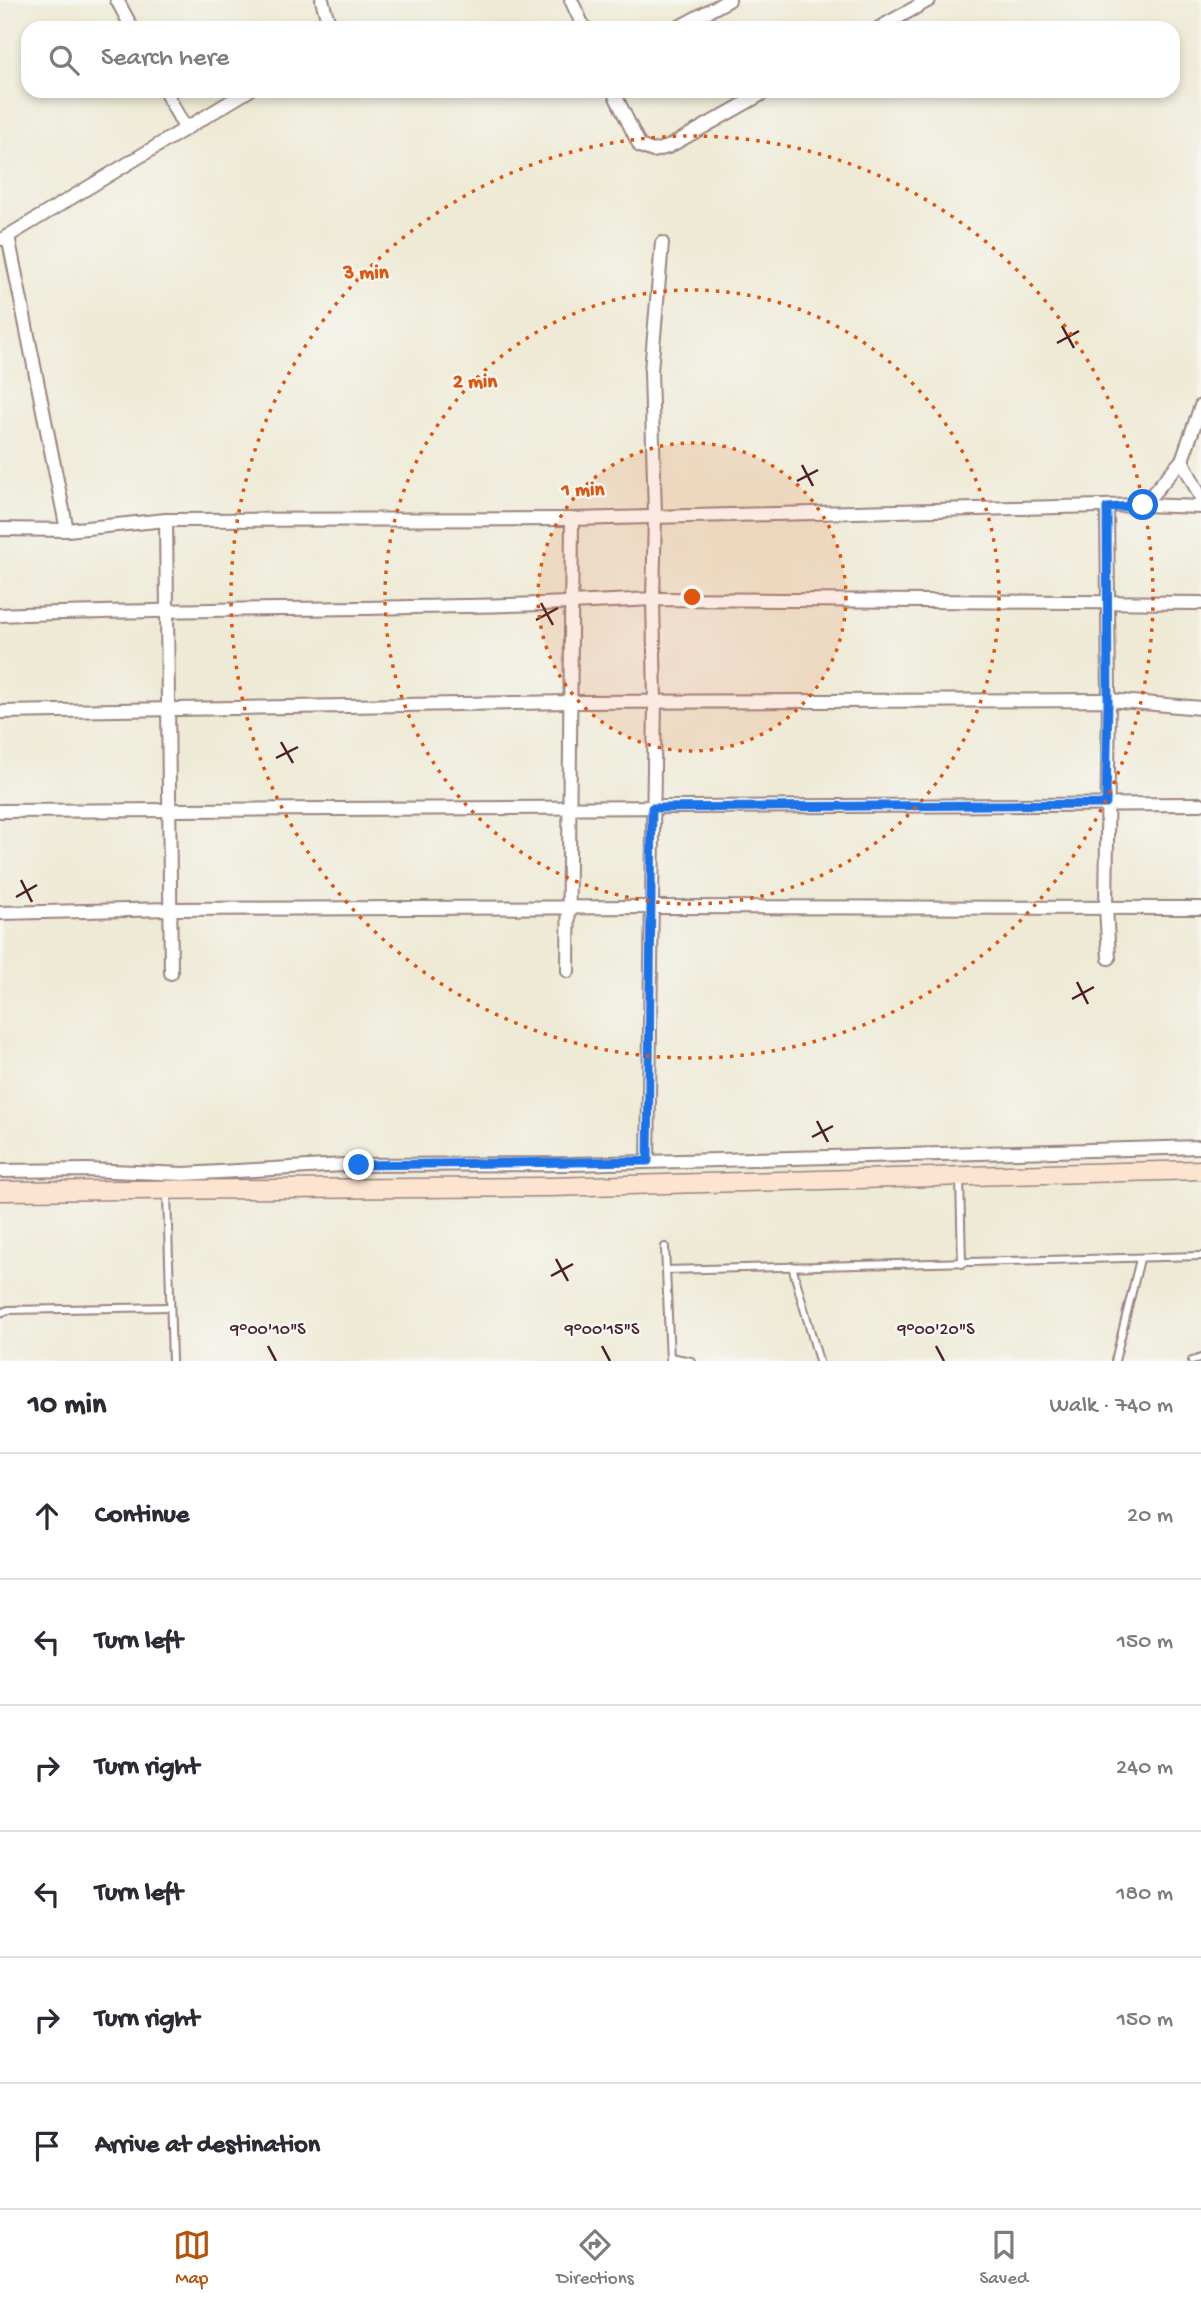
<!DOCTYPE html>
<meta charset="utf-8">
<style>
:root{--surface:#fff;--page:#f7f7f7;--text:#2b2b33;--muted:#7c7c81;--line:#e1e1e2;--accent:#b45309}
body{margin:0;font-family:"Gochi Hand",sans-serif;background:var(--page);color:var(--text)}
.stop{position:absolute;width:21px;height:21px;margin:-16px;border:5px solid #1a73e8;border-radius:50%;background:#fff}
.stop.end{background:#1a73e8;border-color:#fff;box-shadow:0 2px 7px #0008}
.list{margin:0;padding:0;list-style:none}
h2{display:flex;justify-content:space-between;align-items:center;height:91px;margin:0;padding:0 28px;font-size:30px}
h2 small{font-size:23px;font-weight:400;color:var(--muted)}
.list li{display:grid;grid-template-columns:46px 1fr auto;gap:21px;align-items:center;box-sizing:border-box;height:126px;padding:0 28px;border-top:2px solid var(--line)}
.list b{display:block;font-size:26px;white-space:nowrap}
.list em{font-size:23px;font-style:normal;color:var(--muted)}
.icon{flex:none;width:38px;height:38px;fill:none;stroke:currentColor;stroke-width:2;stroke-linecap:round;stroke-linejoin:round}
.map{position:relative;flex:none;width:1201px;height:1361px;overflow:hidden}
.search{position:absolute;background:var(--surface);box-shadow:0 4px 10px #0003;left:21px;right:21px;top:21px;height:77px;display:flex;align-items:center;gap:18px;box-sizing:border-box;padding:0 24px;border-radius:21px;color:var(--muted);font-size:26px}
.sheet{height:847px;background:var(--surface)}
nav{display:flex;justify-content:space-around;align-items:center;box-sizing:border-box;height:98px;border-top:2px solid var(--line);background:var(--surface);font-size:19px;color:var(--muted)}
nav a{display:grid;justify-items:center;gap:4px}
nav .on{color:var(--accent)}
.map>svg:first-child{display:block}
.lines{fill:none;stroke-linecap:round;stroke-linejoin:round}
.lane-casing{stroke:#9c8480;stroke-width:10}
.street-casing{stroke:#9c8480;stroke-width:16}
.secondary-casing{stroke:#9c8480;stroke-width:21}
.lane{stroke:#fff;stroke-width:6}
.street{stroke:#fff;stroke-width:12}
.secondary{stroke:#fde4d1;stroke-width:18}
.route{stroke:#1a73e8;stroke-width:9}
.ticks{fill:none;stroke:#4a1f2b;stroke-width:2.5}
.ring{fill:none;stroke:#e0560e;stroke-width:3.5;stroke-dasharray:3.5 7}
.ticks-label{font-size:18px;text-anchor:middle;fill:#4a1f2b;stroke:#f6f6f2;stroke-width:5;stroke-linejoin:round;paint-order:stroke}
.centre{fill:#e0560e;stroke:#f6f6f2;stroke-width:3.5}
.ring-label{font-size:21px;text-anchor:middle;font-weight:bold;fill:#e0560e;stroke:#f6f6f2;stroke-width:5;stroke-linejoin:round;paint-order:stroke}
</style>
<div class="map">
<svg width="1201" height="1361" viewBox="0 0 1201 1361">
<rect width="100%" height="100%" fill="#f6f6f2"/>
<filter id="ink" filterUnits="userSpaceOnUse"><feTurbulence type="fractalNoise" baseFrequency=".0143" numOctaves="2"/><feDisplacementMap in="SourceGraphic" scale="14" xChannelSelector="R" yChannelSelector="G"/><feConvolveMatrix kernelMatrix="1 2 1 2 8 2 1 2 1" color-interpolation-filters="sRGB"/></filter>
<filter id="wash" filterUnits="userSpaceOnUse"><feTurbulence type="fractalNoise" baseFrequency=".00686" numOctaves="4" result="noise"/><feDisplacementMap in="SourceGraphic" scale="28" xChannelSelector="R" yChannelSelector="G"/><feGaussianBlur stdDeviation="1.57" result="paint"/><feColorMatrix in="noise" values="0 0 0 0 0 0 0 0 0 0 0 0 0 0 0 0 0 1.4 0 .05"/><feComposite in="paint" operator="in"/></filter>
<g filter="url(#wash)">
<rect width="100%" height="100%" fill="#eeead5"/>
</g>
<g filter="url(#ink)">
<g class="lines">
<g class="lane-casing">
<g id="lane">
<polyline points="960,1178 962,1264"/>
<polyline points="167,1193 172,1361"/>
<polyline points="665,1247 670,1361"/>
<polyline points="792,1266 819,1361"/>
<polyline points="666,1270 1201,1256"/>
<polyline points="0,1313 8,1310 170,1307"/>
<polyline points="670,1357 691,1361"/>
<polyline points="1115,1361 1140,1259"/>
<polyline points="1192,1361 1201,1358"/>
</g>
</g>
<g class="street-casing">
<g id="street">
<polyline points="117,0 132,28"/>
<polyline points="322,0 330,28"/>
<polyline points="571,0 584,28"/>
<polyline points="677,28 729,0"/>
<polyline points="879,28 929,0"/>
<polyline points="165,91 185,128"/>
<polyline points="613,91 640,146 653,151 668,147 767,91"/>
<polyline points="8,236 67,530"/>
<polyline points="3,239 248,91"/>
<polyline points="1182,460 1201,498"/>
<polyline points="1143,505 1182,460 1201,406"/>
<polyline points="1107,508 1109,700 1106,907 1109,958"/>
<polyline points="166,520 171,973"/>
<polyline points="0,529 67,530 166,520 572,519 1143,505 1201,507"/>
<path d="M0 615C217 607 436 611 653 599L1201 603"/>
<polyline points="0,712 571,702 1109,700 1201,708"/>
<polyline points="0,811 1201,804"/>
<polyline points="0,913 171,909 650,907 1201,908"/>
<polyline points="568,971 572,519"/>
<polyline points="648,1161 655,702 653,599 655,516 651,371 662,243"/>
<polyline points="0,1171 87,1170 184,1174 344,1165 572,1164 1201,1147"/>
</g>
</g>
<g class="secondary-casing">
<polyline id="secondary" points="0,1191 549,1187 1201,1170"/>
</g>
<use href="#lane" class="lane"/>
<use href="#street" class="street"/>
<use href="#secondary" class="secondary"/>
</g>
</g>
<g class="lines" filter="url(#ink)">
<polyline class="route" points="359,1165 648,1161 652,808 1106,804 1108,701 1107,508 1143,505"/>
</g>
<path class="ticks" d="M1062 326 1074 348M1057 343 1079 331M802 465 813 486M797 481 818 470M541 603 553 625M536 620 558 608M281 742 293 763M276 758 298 747M21 880 32 902M16 897 37 885M1077 982 1088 1004M1072 999 1094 987M817 1121 828 1142M812 1137 833 1126M556 1259 568 1281M551 1276 573 1264M268 1346 276 1361M602 1346 610 1361M936 1346 944 1361"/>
<circle cx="692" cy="597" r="154" fill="#e0560e" fill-opacity=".12"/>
<g class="ring">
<circle cx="692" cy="597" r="154"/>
<circle cx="692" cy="597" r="307"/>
<circle cx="692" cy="597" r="461"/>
</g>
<g class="ticks-label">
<text x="268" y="1334">9°00'10"S</text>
<text x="602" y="1334">9°00'15"S</text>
<text x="936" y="1334">9°00'20"S</text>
</g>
<circle cx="692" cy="597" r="10" class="centre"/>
<g class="ring-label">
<text x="366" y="278">3 min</text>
<text x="475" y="387">2 min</text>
<text x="583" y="495">1 min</text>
</g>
</svg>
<div class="stop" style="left:1143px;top:505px"></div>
<div class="stop end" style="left:359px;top:1165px"></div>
<div class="search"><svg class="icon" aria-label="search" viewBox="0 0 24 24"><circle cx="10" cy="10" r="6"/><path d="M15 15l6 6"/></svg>Search here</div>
</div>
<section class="sheet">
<h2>10 min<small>Walk · 740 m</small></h2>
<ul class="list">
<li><svg class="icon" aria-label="ahead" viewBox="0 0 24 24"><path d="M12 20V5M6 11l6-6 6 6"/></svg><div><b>Continue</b></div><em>20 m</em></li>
<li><svg class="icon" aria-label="left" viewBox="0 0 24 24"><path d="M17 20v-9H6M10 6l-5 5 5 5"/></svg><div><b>Turn left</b></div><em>150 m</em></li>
<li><svg class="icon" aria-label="right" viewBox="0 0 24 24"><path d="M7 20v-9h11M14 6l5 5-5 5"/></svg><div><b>Turn right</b></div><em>240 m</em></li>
<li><svg class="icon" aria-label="left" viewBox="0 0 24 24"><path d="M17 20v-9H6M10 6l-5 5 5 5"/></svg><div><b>Turn left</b></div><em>180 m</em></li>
<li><svg class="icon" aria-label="right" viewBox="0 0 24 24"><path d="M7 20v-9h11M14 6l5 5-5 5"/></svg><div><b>Turn right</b></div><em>150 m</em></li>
<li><svg class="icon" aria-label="arrive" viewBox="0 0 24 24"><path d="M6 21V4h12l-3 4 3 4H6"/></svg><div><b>Arrive at destination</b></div></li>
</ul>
</section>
<nav>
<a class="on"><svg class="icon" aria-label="map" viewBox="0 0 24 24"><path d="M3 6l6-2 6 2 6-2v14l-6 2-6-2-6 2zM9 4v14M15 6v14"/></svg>Map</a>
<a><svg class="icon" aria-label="directions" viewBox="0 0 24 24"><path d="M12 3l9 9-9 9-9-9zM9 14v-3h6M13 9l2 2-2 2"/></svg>Directions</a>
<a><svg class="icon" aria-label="saved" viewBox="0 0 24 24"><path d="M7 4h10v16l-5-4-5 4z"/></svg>Saved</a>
</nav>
